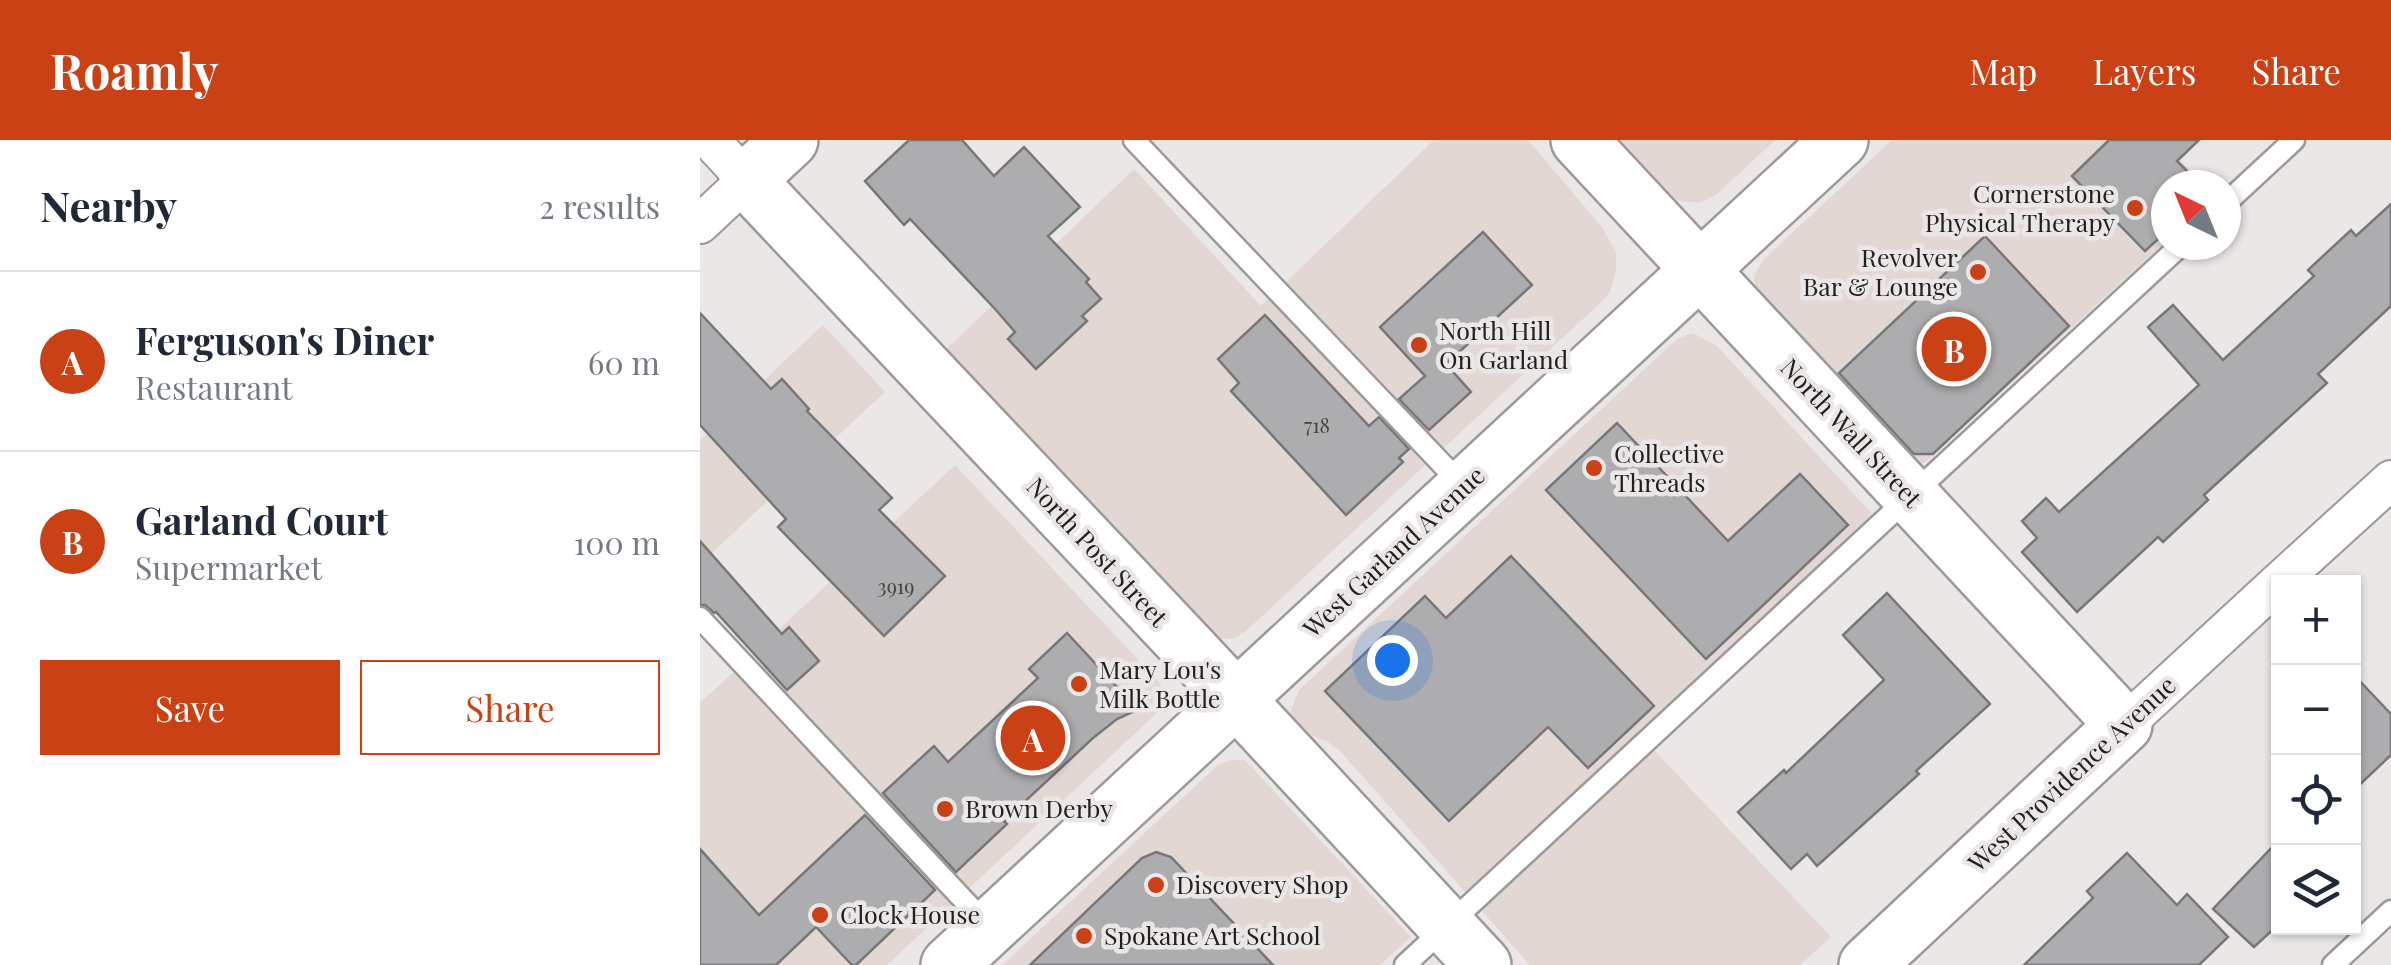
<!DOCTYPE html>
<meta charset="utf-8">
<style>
:root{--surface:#fff;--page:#f6f6f7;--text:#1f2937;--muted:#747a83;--line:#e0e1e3;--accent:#ca4116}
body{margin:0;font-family:"Playfair Display",serif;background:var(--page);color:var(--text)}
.controls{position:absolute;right:30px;bottom:30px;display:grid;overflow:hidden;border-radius:0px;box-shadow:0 2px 8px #0004}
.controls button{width:90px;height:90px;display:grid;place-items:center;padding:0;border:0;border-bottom:2px solid var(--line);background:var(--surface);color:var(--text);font:50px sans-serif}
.compass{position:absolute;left:1451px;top:30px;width:90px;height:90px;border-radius:50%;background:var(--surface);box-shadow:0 2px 8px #0004;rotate:317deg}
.you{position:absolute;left:692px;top:520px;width:35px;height:35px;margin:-25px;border:8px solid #fff;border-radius:50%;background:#1a73e8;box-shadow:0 0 0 15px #1a73e833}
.badge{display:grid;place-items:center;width:65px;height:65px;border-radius:50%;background:var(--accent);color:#fff;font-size:32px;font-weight:700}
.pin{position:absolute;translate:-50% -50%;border:5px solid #fff;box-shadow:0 2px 10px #0006}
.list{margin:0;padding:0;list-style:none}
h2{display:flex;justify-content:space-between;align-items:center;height:130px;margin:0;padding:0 40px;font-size:42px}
h2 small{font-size:32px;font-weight:400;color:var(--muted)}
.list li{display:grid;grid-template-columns:65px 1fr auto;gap:30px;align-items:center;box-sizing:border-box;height:180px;padding:0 40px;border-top:2px solid var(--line)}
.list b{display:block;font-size:38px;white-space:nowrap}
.list p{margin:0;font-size:32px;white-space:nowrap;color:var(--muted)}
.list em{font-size:32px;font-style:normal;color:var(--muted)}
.actions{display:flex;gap:20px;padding:30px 40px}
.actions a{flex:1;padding:22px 0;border:2px solid var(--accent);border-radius:0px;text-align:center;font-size:35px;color:var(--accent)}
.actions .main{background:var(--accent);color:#fff}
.icon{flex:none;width:55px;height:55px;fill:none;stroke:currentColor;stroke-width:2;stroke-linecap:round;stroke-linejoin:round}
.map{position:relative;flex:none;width:1691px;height:825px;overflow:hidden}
header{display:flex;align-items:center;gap:60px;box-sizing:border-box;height:140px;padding:0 50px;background:var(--accent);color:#fff}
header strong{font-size:48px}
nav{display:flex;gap:55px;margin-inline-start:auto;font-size:35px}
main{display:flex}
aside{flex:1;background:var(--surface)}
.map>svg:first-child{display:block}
.built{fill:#e3d7d4}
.building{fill:#adadb0;stroke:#777779;stroke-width:2.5}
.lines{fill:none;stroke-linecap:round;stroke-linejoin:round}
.lane-casing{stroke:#9d9998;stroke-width:25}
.street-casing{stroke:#9d9998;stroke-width:42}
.secondary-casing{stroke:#9d9998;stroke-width:60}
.lane{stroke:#fff;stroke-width:20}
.street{stroke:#fff;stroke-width:38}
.secondary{stroke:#fff;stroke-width:55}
.poi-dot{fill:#ca4116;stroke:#ebe7e6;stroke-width:4}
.labels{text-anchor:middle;stroke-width:9;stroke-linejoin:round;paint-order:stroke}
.number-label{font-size:20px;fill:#454444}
.poi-label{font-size:25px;fill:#222120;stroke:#ebe7e6;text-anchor:start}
.street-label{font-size:25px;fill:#222120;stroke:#ebe7e6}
</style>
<header>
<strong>Roamly</strong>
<nav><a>Map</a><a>Layers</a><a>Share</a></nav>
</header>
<main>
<aside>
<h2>Nearby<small>2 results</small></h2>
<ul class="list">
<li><span class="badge">A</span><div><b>Ferguson's Diner</b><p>Restaurant</p></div><em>60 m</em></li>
<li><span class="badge">B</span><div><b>Garland Court</b><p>Supermarket</p></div><em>100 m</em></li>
</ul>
<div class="actions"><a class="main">Save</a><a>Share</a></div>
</aside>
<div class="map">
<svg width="1691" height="825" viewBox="0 0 1691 825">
<rect width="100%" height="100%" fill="#ebe7e6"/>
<g class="built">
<polygon points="734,0 828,0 902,87 916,112 916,131 910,152 897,166 545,492 532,499 516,498 237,218 434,29 561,166"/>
<polygon points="903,0 1075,0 1016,55 999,63 979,61 960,55"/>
<polygon points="1192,0 1461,0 1504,45 1466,45 1466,101 1225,322 1217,326 1056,161 1054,136 1063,120"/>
<polygon points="123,185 185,252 0,424 0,300"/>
<polygon points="993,193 1017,206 1187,390 952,608 1131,797 1100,825 830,825 641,612 628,602 599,590 593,582 591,570 599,550 977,199"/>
<polygon points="255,325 460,543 466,559 459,571 187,825 0,825 0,563"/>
<polygon points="531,620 545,620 711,797 680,825 302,825 519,624"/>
</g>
<g class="building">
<polygon points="209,0 262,0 294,36 324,7 380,67 348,96 389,139 386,142 401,159 382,176 387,181 336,229 308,199 315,192 296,170 210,79 204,85 165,41"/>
<polygon points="1409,0 1499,0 1477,21 1501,45 1466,45 1466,92 1445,111 1372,36"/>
<polygon points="1691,64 1691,166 1618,234 1627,243 1504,355 1508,360 1463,402 1458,397 1377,472 1322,412 1337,398 1322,381 1346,358 1359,372 1499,245 1448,187 1473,165 1523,220 1614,136 1608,130 1651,90 1656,96"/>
<polygon points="783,92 832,145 746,224 771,252 729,290 699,259 725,236 680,187"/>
<polygon points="1285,96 1369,186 1233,314 1214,314 1139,233"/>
<polygon points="0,173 71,249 82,239 109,269 107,271 192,358 179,370 245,436 184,496 78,387 86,379 0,285"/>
<polygon points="565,175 669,286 679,277 709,309 699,318 703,322 646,375 531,251 539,243 518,219"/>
<polygon points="917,283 1028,401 1100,334 1148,385 1006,519 846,350"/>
<polygon points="0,401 82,494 89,487 119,521 87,550 16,472 14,473 5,465 0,465"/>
<polygon points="811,416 954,566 888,628 848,587 749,681 625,551 725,456 746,478"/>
<polygon points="1187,453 1290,564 1216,631 1219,634 1117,726 1107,714 1091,729 1038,672 1084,630 1086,633 1184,540 1143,495"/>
<polygon points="367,493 420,550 441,568 417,579 393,598 304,681 307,684 256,732 183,653 234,606 248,622 338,538 329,529"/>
<polygon points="1654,535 1691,574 1691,615 1654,650"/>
<polygon points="165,675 235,750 156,825 152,825 116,787 76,825 0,825 0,709 59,775"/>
<polygon points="1578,701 1578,785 1554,807 1513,769"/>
<polygon points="456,712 471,717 573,825 330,825 442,718"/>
<polygon points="1427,713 1477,765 1487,754 1528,797 1499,825 1324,825 1393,758 1387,751"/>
</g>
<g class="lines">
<g class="lane-casing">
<g id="lane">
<polyline points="434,0 763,346"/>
<polyline points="1526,63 1594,0"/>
<polyline points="0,478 288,786"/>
<polyline points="705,825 1481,105"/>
<polyline points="1633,825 1691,771"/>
</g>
</g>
<g class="street-casing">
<g id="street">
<polyline points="0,84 47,40 10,0"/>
<polyline points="1579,442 1691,340"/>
<polyline points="1424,585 1578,443"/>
</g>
</g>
<g class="secondary-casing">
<g id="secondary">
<polyline points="90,0 47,40 498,518 783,825"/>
<polyline points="879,0 1424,585 1167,825"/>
<polyline points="249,825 1140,0"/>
</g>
</g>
<use href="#lane" class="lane"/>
<use href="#street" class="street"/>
<use href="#secondary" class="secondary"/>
</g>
<g class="poi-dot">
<circle cx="1435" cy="68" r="10"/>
<circle cx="1278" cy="132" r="10"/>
<circle cx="719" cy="205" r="10"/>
<circle cx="894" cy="328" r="10"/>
<circle cx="379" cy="544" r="10"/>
<circle cx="245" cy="669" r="10"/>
<circle cx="456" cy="745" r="10"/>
<circle cx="120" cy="775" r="10"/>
<circle cx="384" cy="796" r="10"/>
</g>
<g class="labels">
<g class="number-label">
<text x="617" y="293">718</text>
<text x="196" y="454">3919</text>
</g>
<g class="poi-label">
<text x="1415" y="63" text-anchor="end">Cornerstone<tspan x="1415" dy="29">Physical Therapy</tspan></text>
<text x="1258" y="127" text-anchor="end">Revolver<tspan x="1258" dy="29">Bar &amp; Lounge</tspan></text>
<text x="739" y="200">North Hill<tspan x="739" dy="29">On Garland</tspan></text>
<text x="914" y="323">Collective<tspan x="914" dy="29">Threads</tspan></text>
<text x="399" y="539">Mary Lou's<tspan x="399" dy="29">Milk Bottle</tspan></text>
<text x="265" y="678">Brown Derby</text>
<text x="476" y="754">Discovery Shop</text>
<text x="140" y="784">Clock House</text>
<text x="404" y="805">Spokane Art School</text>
</g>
<g class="street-label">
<text transform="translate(1151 293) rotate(47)" y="9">North Wall Street</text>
<text transform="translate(397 412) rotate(47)" y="9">North Post Street</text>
<text transform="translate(694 412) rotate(-43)" y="9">West Garland Avenue</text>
<text transform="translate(1372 634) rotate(-43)" y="9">West Providence Avenue</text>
</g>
</g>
</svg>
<div class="controls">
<button>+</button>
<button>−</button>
<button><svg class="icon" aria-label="locate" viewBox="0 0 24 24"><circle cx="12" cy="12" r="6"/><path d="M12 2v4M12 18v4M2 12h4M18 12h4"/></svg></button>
<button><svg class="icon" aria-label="layers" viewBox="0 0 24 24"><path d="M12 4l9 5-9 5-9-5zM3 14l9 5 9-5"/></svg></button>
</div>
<svg class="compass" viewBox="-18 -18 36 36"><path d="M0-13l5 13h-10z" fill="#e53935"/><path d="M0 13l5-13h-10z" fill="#747a83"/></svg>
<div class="you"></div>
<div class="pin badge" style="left:333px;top:598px">A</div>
<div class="pin badge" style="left:1254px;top:209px">B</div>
</div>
</main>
